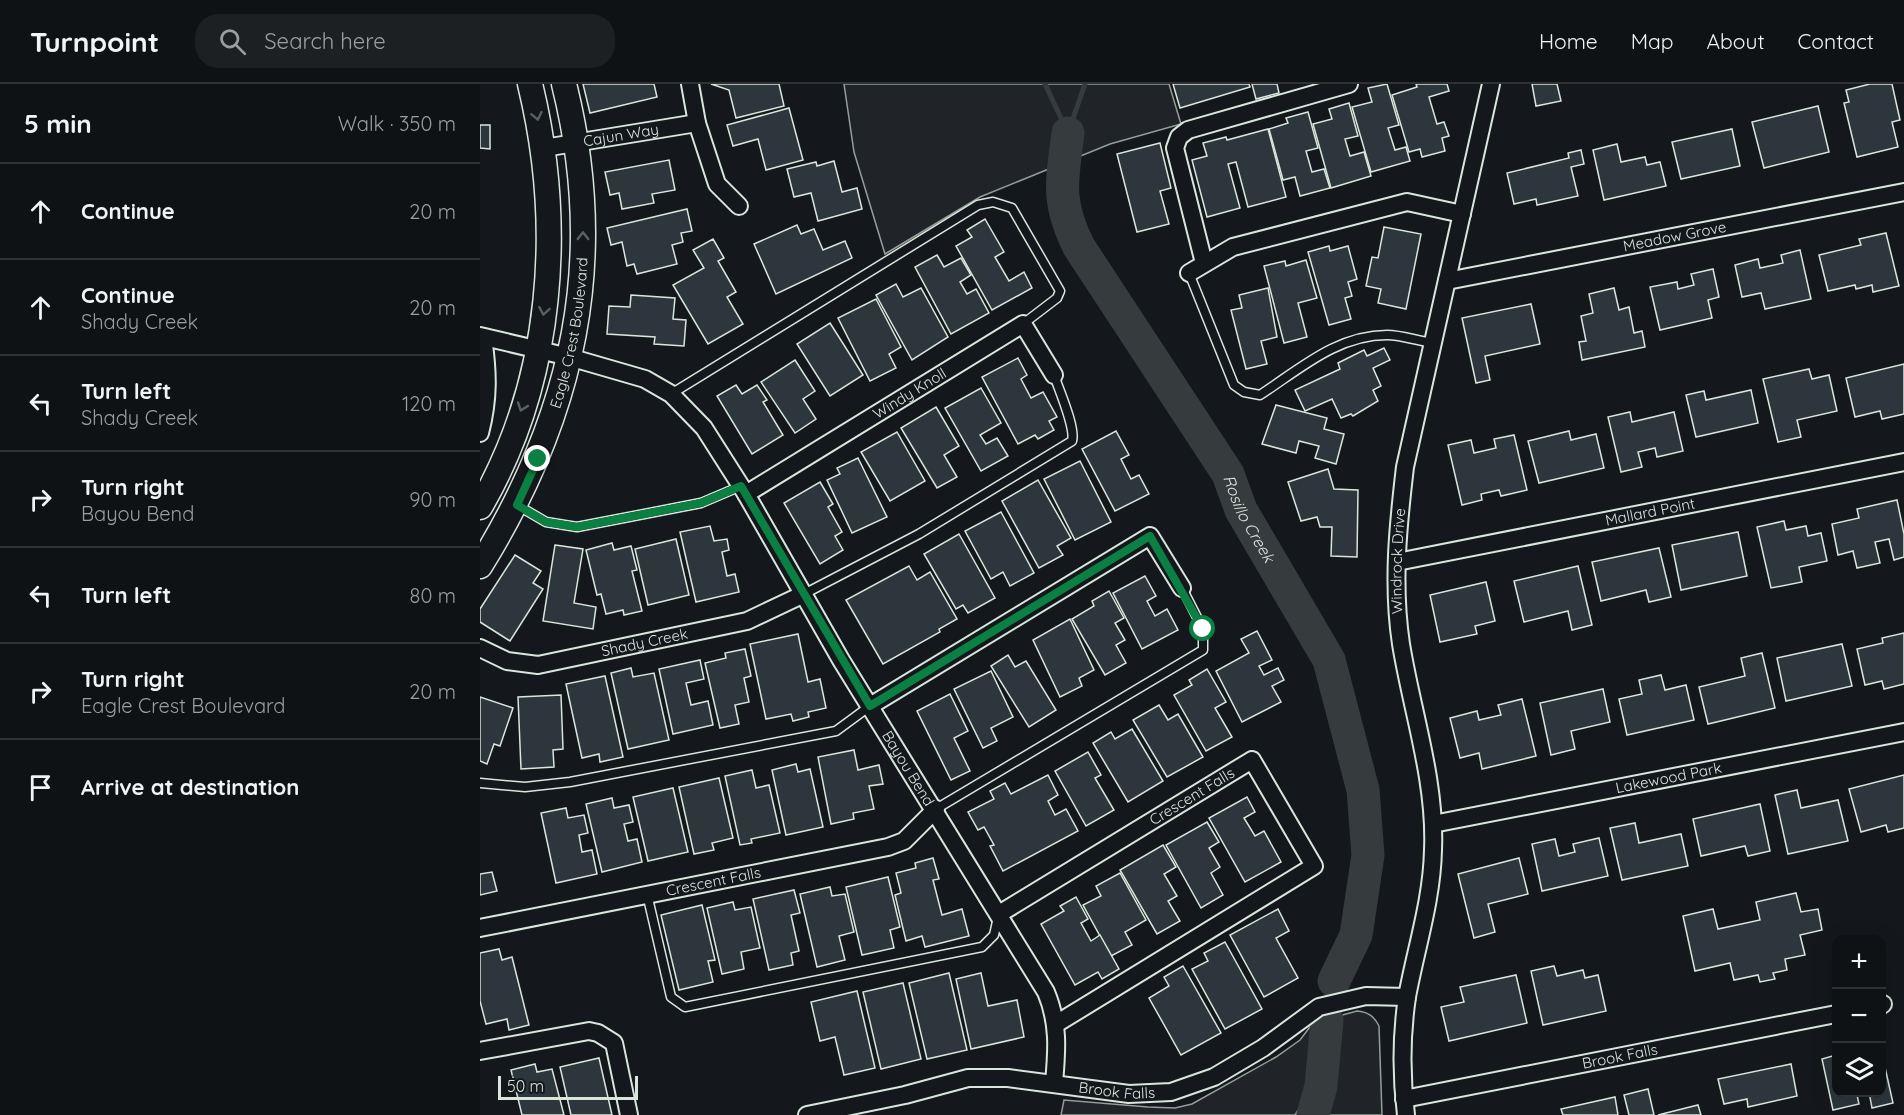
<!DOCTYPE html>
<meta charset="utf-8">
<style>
:root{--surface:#0f1215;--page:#1d2022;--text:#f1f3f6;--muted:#9b9ea0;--line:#2f3234}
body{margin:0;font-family:Quicksand,sans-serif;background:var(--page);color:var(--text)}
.controls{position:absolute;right:18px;bottom:18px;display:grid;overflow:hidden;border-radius:12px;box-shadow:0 6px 24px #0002}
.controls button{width:54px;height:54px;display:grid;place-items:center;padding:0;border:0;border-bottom:2px solid var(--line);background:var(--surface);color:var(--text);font:30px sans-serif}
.scale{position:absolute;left:18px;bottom:15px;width:140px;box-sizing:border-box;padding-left:6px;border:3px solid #d8e6dc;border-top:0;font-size:16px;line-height:21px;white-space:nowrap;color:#d8e6dc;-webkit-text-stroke:4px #14181c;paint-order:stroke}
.stop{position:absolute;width:18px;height:18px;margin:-14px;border:4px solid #0b8043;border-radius:50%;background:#fff}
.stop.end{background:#0b8043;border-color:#fff;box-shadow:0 2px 6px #0008}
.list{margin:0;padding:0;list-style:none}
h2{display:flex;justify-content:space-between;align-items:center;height:78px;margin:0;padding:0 24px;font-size:26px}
h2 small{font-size:20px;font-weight:400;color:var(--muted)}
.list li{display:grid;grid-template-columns:39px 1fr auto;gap:18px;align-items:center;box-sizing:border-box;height:96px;padding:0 24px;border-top:2px solid var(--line)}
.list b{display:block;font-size:22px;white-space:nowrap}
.list p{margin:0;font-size:20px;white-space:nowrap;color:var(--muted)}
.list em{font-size:20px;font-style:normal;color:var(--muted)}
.icon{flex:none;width:33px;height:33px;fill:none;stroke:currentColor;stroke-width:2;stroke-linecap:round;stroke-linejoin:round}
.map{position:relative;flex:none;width:1424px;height:1031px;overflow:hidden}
header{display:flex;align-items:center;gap:36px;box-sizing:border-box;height:84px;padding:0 30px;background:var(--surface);border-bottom:2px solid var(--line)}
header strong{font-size:28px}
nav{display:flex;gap:33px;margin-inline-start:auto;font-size:21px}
.search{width:420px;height:54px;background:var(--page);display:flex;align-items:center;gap:15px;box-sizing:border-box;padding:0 21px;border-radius:24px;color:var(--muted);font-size:22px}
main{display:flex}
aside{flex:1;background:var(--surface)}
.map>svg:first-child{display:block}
.green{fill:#202428;stroke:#939e99;stroke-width:1.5}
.water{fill:#363b3e;stroke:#939e99;stroke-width:1.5}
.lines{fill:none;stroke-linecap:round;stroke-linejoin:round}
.stream{stroke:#363b3e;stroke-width:5}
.river{stroke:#363b3e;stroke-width:33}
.building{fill:#2c363c;stroke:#d8e6dc;stroke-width:1.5}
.lane-casing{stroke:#d8e6dc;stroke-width:11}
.street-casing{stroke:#d8e6dc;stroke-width:20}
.secondary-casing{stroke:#d8e6dc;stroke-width:27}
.lane{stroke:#14181c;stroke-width:8}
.street{stroke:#14181c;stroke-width:16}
.secondary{stroke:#14181c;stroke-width:24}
.oneway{stroke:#59605f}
.route{stroke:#0b8043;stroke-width:8}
.labels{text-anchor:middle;stroke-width:4.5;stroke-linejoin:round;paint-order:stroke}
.street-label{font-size:15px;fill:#d8e6dc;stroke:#14181c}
.water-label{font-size:16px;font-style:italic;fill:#d8e6dc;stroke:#14181c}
</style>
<header>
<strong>Turnpoint</strong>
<div class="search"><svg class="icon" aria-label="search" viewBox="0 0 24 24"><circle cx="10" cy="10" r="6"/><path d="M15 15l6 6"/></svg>Search here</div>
<nav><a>Home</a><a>Map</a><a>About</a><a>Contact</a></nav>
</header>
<main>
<aside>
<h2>5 min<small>Walk · 350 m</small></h2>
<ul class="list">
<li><svg class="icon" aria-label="ahead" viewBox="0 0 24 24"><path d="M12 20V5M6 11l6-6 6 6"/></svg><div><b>Continue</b></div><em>20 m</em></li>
<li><svg class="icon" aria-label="ahead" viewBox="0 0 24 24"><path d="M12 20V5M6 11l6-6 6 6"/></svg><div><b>Continue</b><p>Shady Creek</p></div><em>20 m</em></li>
<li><svg class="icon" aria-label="left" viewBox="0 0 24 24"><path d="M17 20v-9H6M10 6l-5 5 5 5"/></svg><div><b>Turn left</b><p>Shady Creek</p></div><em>120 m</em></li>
<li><svg class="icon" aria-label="right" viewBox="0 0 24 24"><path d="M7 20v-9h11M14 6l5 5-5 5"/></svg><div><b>Turn right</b><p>Bayou Bend</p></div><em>90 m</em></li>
<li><svg class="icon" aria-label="left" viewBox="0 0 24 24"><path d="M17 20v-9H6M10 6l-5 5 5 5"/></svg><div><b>Turn left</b></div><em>80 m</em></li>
<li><svg class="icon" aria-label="right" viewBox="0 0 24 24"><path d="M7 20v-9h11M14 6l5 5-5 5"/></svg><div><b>Turn right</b><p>Eagle Crest Boulevard</p></div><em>20 m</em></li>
<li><svg class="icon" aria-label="arrive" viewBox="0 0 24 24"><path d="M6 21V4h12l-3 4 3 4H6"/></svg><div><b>Arrive at destination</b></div></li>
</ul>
</aside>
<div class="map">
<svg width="1424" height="1031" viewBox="0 0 1424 1031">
<rect width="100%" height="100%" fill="#14181c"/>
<g class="green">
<polygon points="364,0 689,0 701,40 630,60 500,113 405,170 374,68"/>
<path d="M877 927C888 928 894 932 899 942L902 1031H581L584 1016 668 1023 695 1024 712 1020 796 973 820 956 833 939Z"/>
</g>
<polygon class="water" points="841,1002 848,1010 847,1031 815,1031 832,1004"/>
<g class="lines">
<g class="stream">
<polyline points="565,0 588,49"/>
<polyline points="588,49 605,0"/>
</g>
<g class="river">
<path id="s1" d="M588 49C582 97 576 117 599 163L748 390 761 426 849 576 883 706 888 771 876 851 854 897"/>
<polyline points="833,1031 841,1002 847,936"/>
</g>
</g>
<g class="building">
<polygon points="103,0 174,0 177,13 110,29"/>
<polygon points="231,0 299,0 304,22 256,34 249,6"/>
<polygon points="693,0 769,0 770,3 700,24"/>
<polygon points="772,0 797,0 799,9 776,15"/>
<polygon points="907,0 919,41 908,44 915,66 926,63 930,77 891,88 872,23 892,18 888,4"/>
<polygon points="936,0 967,0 969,7 949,13 957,40 964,38 969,52 962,54 965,67 942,73 940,65 929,68 912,11 937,3"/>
<polygon points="1052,0 1077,0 1081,17 1056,22"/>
<polygon points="1390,0 1412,0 1420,36 1412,38 1418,63 1377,73 1364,19 1369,18 1366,6"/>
<polygon points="869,19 878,52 865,55 870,72 884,68 891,92 851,104 833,40 852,35 849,25"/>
<polygon points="1338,22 1349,68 1284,84 1272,38"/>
<polygon points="309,24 323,76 286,86 278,55 253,62 247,41"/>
<polygon points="828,28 838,64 826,67 832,88 844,85 850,104 820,112 815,93 803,96 789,45 808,39 806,34"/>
<polygon points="0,41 10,41 10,65 0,64"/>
<polygon points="788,45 806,113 768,123 756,78 748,80 760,124 727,133 712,76 727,72 723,59 746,53 747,56"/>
<polygon points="1252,45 1260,82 1201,95 1192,58"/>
<polygon points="680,59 691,104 680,107 689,140 657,148 637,70"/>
<polygon points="1137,60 1141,78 1165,73 1167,81 1180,78 1186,102 1124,116 1113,66"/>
<polygon points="1101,66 1104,80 1091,83 1098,112 1057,121 1056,115 1034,120 1027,89 1089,74 1088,69"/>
<polygon points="189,76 195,106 172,110 174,119 142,125 139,109 130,111 125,88"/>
<polygon points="354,77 362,108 377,104 382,125 338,137 331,109 314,113 307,85 336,78 337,82"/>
<polygon points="207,125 212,147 201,149 203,158 192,161 197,180 157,190 154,180 147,182 142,158 131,161 127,144"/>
<polygon points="505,135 524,168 515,173 529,197 544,188 552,204 512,226 476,162 492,153 487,146"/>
<polygon points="317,141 321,150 334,145 343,166 365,157 372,174 296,210 274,160"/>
<polygon points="904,143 941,150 926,225 898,219 901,205 886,202 892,173 898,174"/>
<polygon points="1406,149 1419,202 1393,208 1392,201 1376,205 1375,201 1348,207 1339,171 1381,161 1379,155"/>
<polygon points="233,155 244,174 238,177 256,208 247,213 263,240 228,260 193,201 224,184 213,166"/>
<polygon points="849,162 850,167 868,162 877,195 868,198 872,212 865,214 871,235 849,241 828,168"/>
<polygon points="1320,166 1331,215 1285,225 1281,209 1262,213 1255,181 1278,175 1280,184 1303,179 1301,171"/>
<polygon points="457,171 464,183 481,174 491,191 480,198 487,210 496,205 509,229 471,250 435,183"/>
<polygon points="826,176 837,214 818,219 827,253 804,259 784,182 805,177 806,182"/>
<polygon points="1233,185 1239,213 1228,216 1232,234 1180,246 1170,203 1197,198 1198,205 1214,201 1211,190"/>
<polygon points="416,200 423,213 441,204 468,253 432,276 396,211"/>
<polygon points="788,204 797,253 781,257 787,280 766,285 751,226 762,224 759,211"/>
<polygon points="1134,204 1139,226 1149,223 1154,249 1162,247 1165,263 1102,276 1099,258 1106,257 1101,232 1113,229 1109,210"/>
<polygon points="151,211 195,214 193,235 206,236 204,262 174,260 175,253 127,250 129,222 150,223"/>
<polygon points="396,215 421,263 409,270 416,284 390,297 358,234"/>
<polygon points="1051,220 1060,260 1005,272 1010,296 996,299 982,234"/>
<polygon points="350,239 383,291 350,312 317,260"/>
<polygon points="904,264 910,276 893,284 901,302 893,306 898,317 873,332 871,330 861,334 852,315 825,327 815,306 860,285 858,279 884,266 887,272"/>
<polygon points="538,274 547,291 541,295 551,314 563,308 577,333 569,337 574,346 558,355 555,351 538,360 502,293"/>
<polygon points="315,276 335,307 323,315 336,335 315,349 281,298"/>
<polygon points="1424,280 1424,330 1402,335 1400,327 1375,333 1366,294"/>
<polygon points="1329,285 1332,295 1349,291 1357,327 1317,336 1321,353 1298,358 1283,295"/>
<polygon points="256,301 262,310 277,301 287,316 283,318 303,351 272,370 237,312"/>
<polygon points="501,304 521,339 500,351 506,360 517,354 528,372 501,387 465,324"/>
<polygon points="1271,306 1278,339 1216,353 1206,311 1224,307 1226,316"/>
<polygon points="796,321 847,334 844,345 864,350 856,380 835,374 839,362 819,357 816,369 782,360"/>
<polygon points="456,323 479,362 464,371 477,393 457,404 421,344"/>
<polygon points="1150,328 1152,338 1194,328 1203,367 1177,373 1175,364 1158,368 1162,383 1141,388 1128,333"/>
<polygon points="636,347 649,371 641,375 651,395 659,391 669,410 635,427 602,365"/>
<polygon points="1089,347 1091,356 1116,350 1124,384 1059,399 1048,357"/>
<polygon points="417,348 445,397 410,417 381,368"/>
<polygon points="1034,351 1047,406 1021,412 1019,406 1001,410 1002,416 982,421 968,361 991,356 994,369 1016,364 1014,355"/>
<polygon points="378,374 407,433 372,449 347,396 360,390 357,384"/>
<polygon points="600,377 631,438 595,456 564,395"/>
<polygon points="848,385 854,405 878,406 877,473 851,472 852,443 840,443 837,433 821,437 808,398"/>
<polygon points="558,396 591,454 577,462 583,471 559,484 522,417"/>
<polygon points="340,398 353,420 348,423 362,448 355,452 363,466 340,480 304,419"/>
<polygon points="1417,416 1424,450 1424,473 1414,476 1409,455 1395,458 1400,479 1377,484 1373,467 1358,471 1352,440 1379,434 1377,425"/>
<polygon points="521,428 554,489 530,502 523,488 511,495 485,447"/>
<polygon points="1304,437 1306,446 1326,442 1328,452 1341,449 1347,477 1319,483 1322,498 1291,504 1277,443"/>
<polygon points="230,442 234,457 247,455 249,466 242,468 247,492 255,490 259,508 216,518 200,448"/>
<polygon points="1258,448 1267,492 1201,506 1192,461"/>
<polygon points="479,450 515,514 488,529 483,521 476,525 444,470"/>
<polygon points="196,455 209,511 168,521 155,465"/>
<polygon points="132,459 134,466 151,462 157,486 152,487 162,527 144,531 143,526 126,530 121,510 117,511 106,466"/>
<polygon points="75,461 103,465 94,519 116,523 113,545 63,537"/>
<polygon points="1179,464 1191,513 1169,518 1166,506 1121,517 1112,478"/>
<polygon points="35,471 61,487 53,499 63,505 30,557 0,538 0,525"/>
<polygon points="429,482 437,496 450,488 477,535 459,545 460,548 403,580 366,516"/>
<polygon points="1098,482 1112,541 1092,546 1088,527 1044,538 1034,497"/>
<polygon points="665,492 676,512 667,517 675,532 687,525 698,546 662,565 633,509"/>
<polygon points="1006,498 1015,537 995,542 997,550 960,558 950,511"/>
<polygon points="629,507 644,534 635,539 645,556 636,561 646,579 625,591 592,535 614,522 612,517"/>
<polygon points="590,535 614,586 599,594 602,602 580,613 553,556"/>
<polygon points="777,547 792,576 779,582 784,591 798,584 804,596 792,602 801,618 762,638 736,587 769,569 761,555"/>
<polygon points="1424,549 1424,600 1404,605 1402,597 1385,601 1377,565 1403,559 1402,554"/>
<polygon points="318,550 328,598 340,595 346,624 328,628 329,633 313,637 311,630 286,635 270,560"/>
<polygon points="1362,560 1372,602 1306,617 1297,574"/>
<polygon points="265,565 271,592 264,594 269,618 255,621 259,640 240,644 225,579 246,574 245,569"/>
<polygon points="1282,569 1295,624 1228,640 1219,603 1265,592 1261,574"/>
<polygon points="528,571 535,583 546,577 576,626 549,643 511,582"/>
<polygon points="220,576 224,595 206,599 211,621 228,617 233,641 193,650 179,585"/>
<polygon points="151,584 153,593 174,589 189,656 148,665 131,589"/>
<polygon points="727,585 746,618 735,624 752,653 726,667 694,611 712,601 709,596"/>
<polygon points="511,587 533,633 511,644 517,657 503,664 474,605"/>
<polygon points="1181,591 1185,606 1206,601 1214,636 1147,651 1139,615 1162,610 1159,596"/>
<polygon points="125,592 143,673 120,678 119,670 102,674 86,600"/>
<polygon points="1123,605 1130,638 1091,647 1095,665 1071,671 1060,619"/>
<polygon points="470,610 488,647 474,654 490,687 471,696 437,627"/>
<polygon points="81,611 83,665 73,666 74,683 41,685 38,613"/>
<polygon points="0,613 33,624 20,662 14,660 7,680 0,677"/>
<polygon points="1042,615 1056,672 1002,685 999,669 980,674 970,634 997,627 999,636 1021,631 1018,621"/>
<polygon points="679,621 688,636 698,630 723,673 687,693 653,636"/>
<polygon points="652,645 683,697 648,718 613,659 631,648 635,655"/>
<polygon points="374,666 378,686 399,681 403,700 389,702 394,725 373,729 374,735 351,740 338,673"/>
<polygon points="608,668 621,691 615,694 634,726 606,742 575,687"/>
<polygon points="316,680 318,688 330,685 343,743 306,751 292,686"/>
<polygon points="272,686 276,704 289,701 300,749 271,755 272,759 260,761 245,692"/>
<polygon points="568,691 578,711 568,717 575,731 586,725 598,747 523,787 510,762 514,761 504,743 498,746 488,728 514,715 510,707 525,699 531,710"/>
<polygon points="1424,691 1424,744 1408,748 1406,741 1381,748 1369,705"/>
<polygon points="239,694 253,754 232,759 234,766 214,770 199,703"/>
<polygon points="193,704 208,768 168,777 153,713"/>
<polygon points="1317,706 1321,724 1358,716 1368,757 1308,770 1295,711"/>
<polygon points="767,713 775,728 764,734 775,752 784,747 801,778 765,798 729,734"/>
<polygon points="132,714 134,724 149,721 153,738 144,740 148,757 157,755 162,778 122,788 106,720"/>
<polygon points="1280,720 1290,767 1268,772 1265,762 1221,772 1213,735"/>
<polygon points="86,724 88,734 104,731 108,749 99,751 102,768 112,766 117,790 76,799 61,729"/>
<polygon points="727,738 739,758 729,764 740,783 731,789 743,811 721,824 686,761"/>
<polygon points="1155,739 1159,759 1201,750 1208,782 1142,796 1130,744"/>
<polygon points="1119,754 1128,792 1062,807 1052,760 1075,755 1079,772 1095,768 1093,760"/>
<polygon points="683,761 696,783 684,790 697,812 688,817 700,837 677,850 640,786"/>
<polygon points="453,774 459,795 453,796 462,831 482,825 489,852 445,863 442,852 426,857 415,811 421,809 416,789 436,784 435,779"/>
<polygon points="1039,774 1048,810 1008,820 1015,848 994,854 978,790"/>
<polygon points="12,788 17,807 0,811 0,790"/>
<polygon points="640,789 666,836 645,848 652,861 631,872 603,821 621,812 616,802"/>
<polygon points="408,793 420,843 410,846 414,864 382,871 366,803"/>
<polygon points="350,803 352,812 365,810 374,848 359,852 365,876 337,883 320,810"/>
<polygon points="314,806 320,829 311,831 319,867 311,869 313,881 289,886 273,815"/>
<polygon points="1316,809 1321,828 1338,825 1342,846 1320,851 1325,871 1305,875 1307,886 1293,889 1295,895 1280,898 1278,891 1254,896 1250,879 1215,887 1203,832 1233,825 1238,845 1280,836 1276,818"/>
<polygon points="596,813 608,835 601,839 611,857 620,851 639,885 622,895 618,888 595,901 561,840 584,827 580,822"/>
<polygon points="253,818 255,826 271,823 280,864 261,868 264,885 242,890 227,824"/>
<polygon points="222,821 235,876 228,877 233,898 199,906 181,831"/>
<polygon points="798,825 809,847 796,854 818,894 784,913 750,851"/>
<polygon points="745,858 782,925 745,945 712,885 728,877 724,869"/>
<polygon points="19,865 22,876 32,873 49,941 29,946 27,935 6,940 0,917 0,869"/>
<polygon points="703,882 741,949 701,971 669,914 689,902 684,893"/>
<polygon points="1074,882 1077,892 1103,886 1105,894 1118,891 1126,927 1063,941 1051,887"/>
<polygon points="469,889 487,966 447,975 429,899"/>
<polygon points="501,889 508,922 537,916 544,953 491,965 476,895"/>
<polygon points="1036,891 1047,939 969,957 961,923 984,918 980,903"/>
<polygon points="423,899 441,975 401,985 383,908"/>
<polygon points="377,907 395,984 364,991 355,953 340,957 331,918"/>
<polygon points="1402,970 1413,1019 1392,1024 1389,1008 1402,1008"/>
<polygon points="1356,971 1356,1008 1387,1008 1377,1011 1379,1020 1353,1026 1342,975"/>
<polygon points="119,974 132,1031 91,1031 80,983"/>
<polygon points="55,980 57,988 72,985 84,1031 42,1031 31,986"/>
<polygon points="1311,980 1317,1012 1268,1023 1267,1015 1244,1020 1238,995"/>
<polygon points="1168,1005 1174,1031 1149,1031 1144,1011"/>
<polygon points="1135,1013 1138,1031 1083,1031 1081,1025"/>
<polygon points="1218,1021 1221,1031 1178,1031"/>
</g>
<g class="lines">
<g class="lane-casing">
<g id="lane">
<path d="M709 189 754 301 764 308 780 311C820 285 857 251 907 251 922 251 938 257 953 259"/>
<polyline points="191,310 498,121 513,118 532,124 580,207 577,214 543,240"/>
<polyline points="37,421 66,438 97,443 221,419 261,402"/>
<path d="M324 510 439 450 592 357C596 344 579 306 574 291"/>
<polyline points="0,699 45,703 90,698 356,647 390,622"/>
<polyline points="456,725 723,566 723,545 702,504"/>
<polyline points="167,810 191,913 205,923 502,863 514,851 518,833"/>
</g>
</g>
<g class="street-casing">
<g id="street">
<polyline points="210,0 217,39 237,100 259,122"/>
<path id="s2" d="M64 64 217 39"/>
<polyline points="724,179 695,64 699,53 708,46 869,0"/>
<polyline points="709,189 753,163 927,118 982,130"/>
<path id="s3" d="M967 197 1424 108"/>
<path id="s4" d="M0 252 89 273 165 295 191 310 224 344 266 410 361 576 566 908C579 939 577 966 574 999"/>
<path d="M0 349C9 314 8 288 3 253"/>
<path id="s5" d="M266 410 543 240 574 291"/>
<path id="s6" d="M917 478 1424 378"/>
<path id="s7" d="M0 564 27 577 58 581 267 537 324 510"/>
<polyline points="390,622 670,452 702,504"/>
<path id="s8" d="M953 740 1424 648"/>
<path id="s9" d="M519 830 772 676 834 782 576 940"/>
<path id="s10" d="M0 844 408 763 424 757 456 725"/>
<polyline points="1402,921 1403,920"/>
<polyline points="0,967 109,947 118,949 134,959 149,1031"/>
<path id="s11" d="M924 1015 1356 930"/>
<path id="s12" d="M327 1031 425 1011 488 994H528L649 1010 691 1008 734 993 783 964 839 923 886 912 927 913"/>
<path id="s13" d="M926 1031C921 991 921 954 927 913 936 864 952 816 953 766 956 696 932 628 921 560 912 500 918 442 925 383L1011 0"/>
</g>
</g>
<g class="secondary-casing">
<g id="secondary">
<path d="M0 423C74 296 84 140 50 0"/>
<path id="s14" d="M0 482C94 330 128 176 84 0"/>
</g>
</g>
<use href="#lane" class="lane"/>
<use href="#street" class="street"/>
<use href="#secondary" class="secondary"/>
</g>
<defs><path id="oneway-chevron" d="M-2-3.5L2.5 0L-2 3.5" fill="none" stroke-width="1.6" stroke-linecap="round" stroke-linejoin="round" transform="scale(1.5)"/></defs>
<g class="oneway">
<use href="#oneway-chevron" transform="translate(57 32) rotate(78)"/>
<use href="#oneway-chevron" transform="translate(103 152) rotate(-90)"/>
<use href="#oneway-chevron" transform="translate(64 227) rotate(100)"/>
<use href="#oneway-chevron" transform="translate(42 323) rotate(109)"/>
</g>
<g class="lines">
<polyline class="route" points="58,375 37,421 66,438 97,443 221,419 261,402 390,622 670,452 723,545"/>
</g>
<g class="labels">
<g class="street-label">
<text dy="5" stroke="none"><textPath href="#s2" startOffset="78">Cajun Way</textPath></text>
<text dy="5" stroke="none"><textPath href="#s3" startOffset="232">Meadow Grove</textPath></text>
<text dy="5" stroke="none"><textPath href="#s14" startOffset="252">Eagle Crest Boulevard</textPath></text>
<text dy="5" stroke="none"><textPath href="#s5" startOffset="192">Windy Knoll</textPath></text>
<text dy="5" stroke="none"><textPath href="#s6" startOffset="258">Mallard Point</textPath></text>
<text dy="5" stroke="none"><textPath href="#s13" startOffset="560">Windrock Drive</textPath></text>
<text dy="5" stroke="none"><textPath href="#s7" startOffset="170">Shady Creek</textPath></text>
<text dy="5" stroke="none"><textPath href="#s4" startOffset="645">Bayou Bend</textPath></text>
<text dy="5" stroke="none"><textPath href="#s8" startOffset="240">Lakewood Park</textPath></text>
<text dy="5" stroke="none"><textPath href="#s9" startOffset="226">Crescent Falls</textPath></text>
<text dy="5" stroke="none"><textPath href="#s10" startOffset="238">Crescent Falls</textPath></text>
<text dy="5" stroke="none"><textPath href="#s11" startOffset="220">Brook Falls</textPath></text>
<text dy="5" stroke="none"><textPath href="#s12" startOffset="315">Brook Falls</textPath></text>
</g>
<g class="water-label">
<text dy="6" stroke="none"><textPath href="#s1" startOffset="438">Rosillo Creek</textPath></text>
</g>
</g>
</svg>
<div class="controls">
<button>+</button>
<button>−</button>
<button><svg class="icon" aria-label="layers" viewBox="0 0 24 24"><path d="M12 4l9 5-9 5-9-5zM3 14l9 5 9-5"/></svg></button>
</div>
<div class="scale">50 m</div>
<div class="stop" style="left:723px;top:545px"></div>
<div class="stop end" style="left:58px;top:375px"></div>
</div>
</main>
